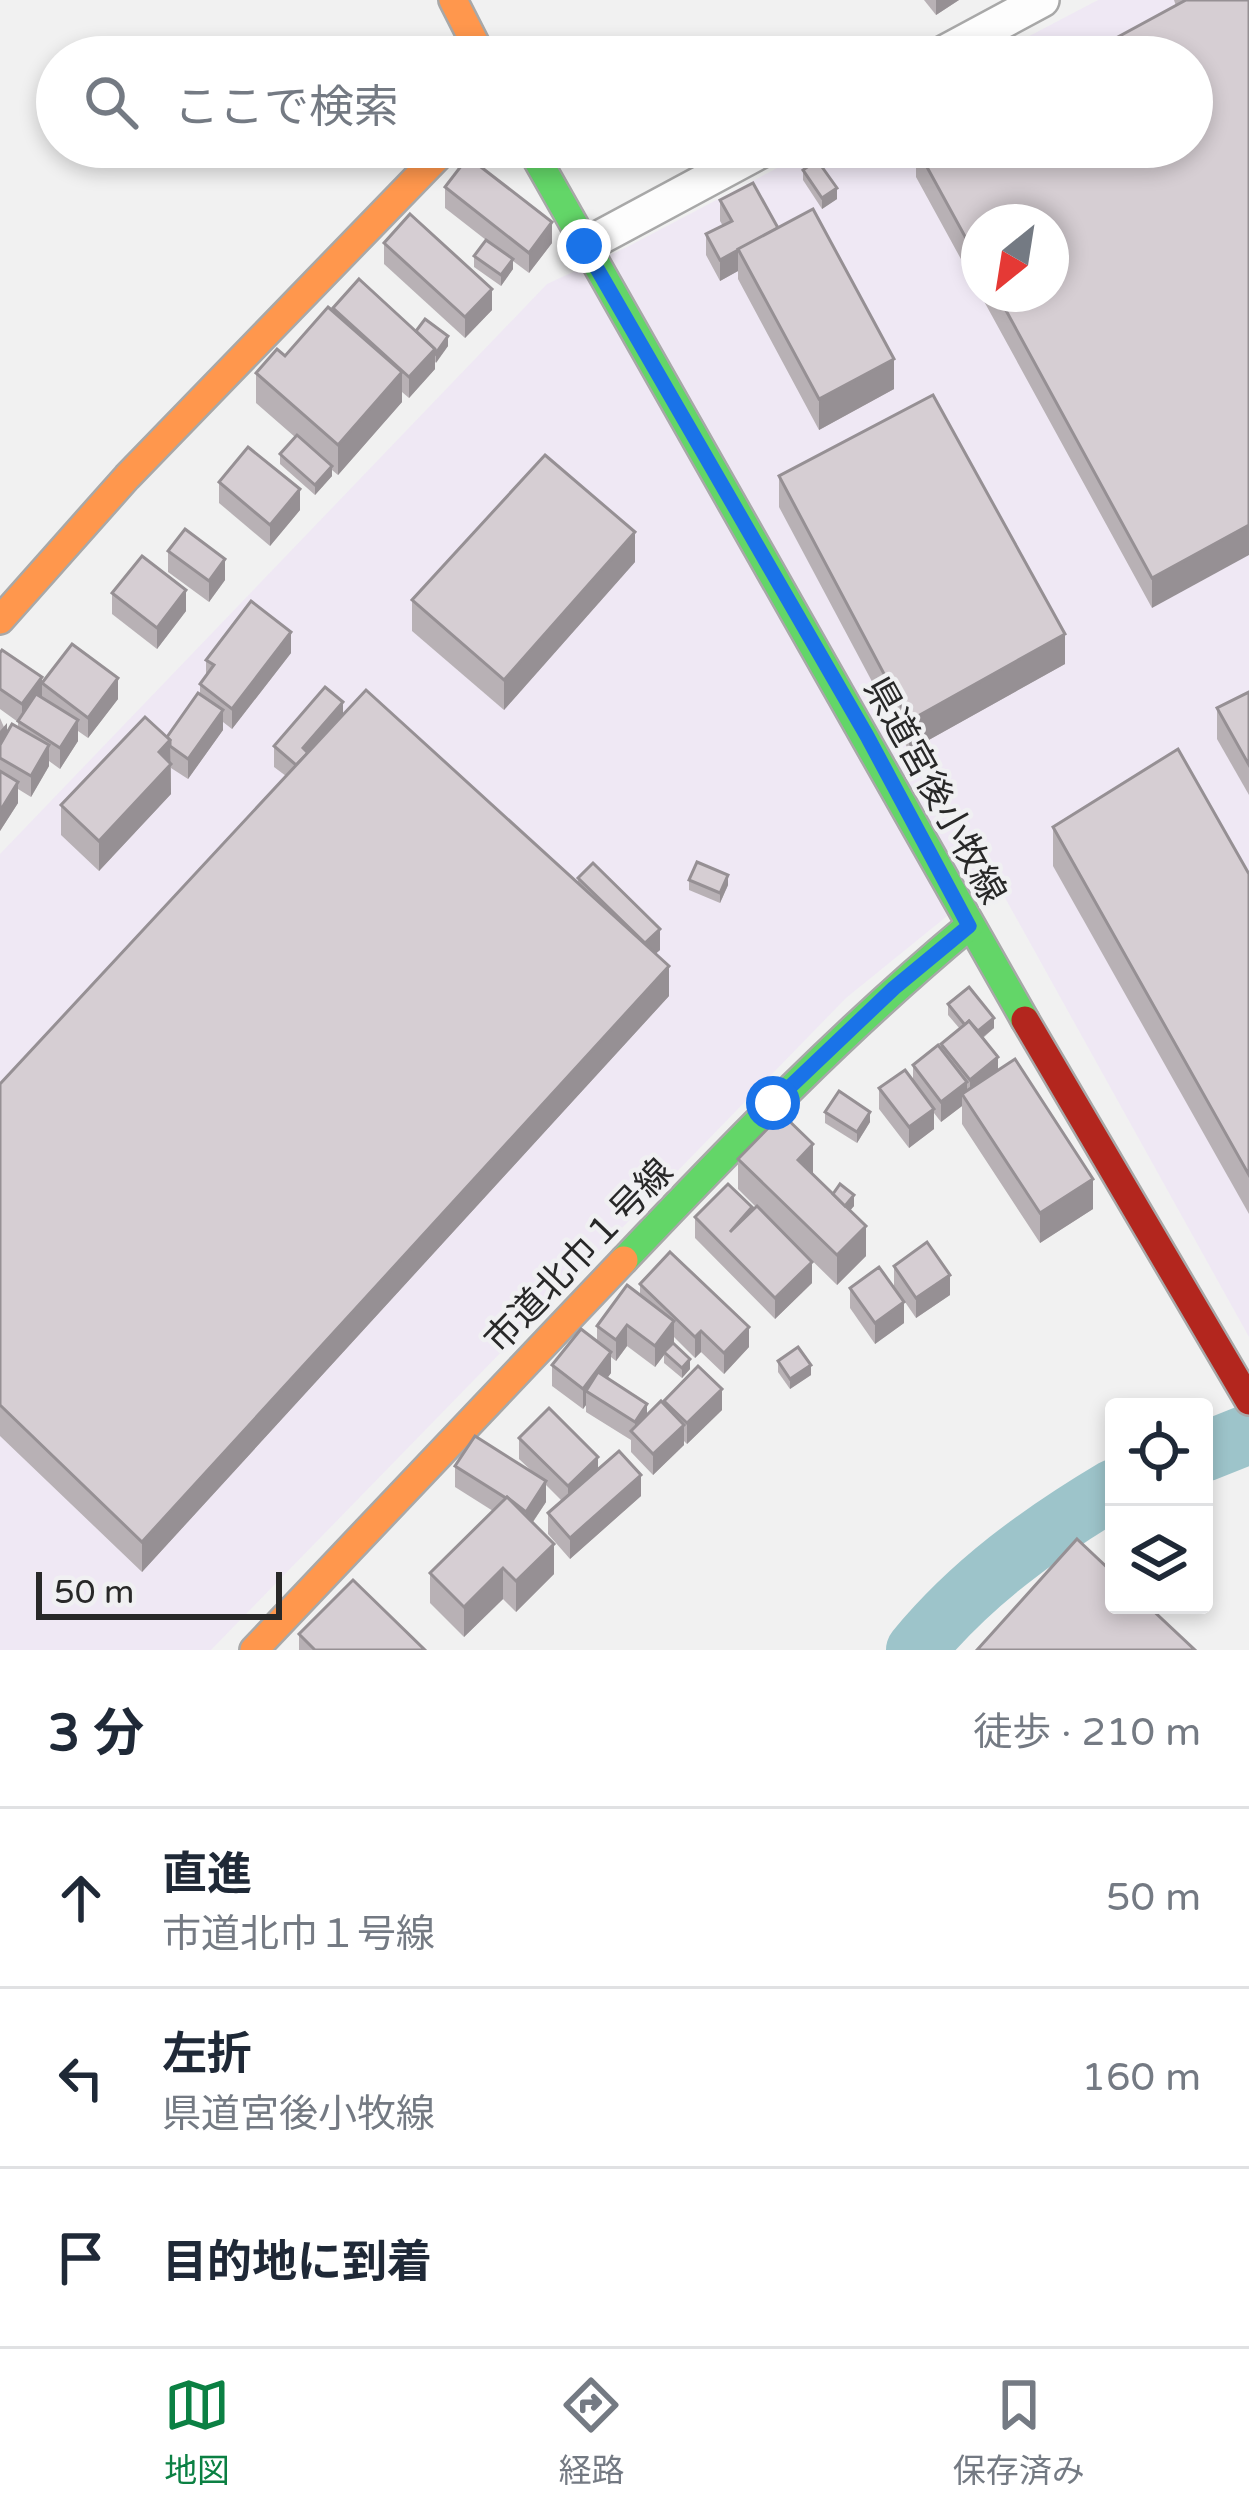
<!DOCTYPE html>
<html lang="ja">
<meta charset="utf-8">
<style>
:root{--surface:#fff;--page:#f2f2f3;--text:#1f2937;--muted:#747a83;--line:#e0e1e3;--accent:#0b8043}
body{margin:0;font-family:"Varela Round","Noto Sans JP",sans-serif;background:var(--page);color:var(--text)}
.controls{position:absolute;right:36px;bottom:36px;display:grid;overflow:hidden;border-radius:12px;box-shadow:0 6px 18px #0003}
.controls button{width:108px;height:108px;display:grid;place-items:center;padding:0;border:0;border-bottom:3px solid var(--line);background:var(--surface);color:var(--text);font:60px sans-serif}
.compass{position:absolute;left:961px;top:204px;width:108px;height:108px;border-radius:50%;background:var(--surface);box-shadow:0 6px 18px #0003;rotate:210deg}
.scale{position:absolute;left:36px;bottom:30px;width:246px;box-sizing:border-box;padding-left:12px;border:6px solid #282828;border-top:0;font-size:33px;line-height:42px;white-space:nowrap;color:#282828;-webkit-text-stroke:9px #f0f0f2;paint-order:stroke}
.stop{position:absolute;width:36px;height:36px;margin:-27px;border:9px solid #1a73e8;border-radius:50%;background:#fff}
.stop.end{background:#1a73e8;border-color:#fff;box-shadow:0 3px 12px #0008}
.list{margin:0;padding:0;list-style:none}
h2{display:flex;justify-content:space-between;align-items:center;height:156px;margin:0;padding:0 48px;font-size:51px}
h2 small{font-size:39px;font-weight:400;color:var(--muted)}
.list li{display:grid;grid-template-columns:78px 1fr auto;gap:36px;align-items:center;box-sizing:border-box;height:180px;padding:0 48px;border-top:3px solid var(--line)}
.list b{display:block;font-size:45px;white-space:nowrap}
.list p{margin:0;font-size:39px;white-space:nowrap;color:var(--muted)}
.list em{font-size:39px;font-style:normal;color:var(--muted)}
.icon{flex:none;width:66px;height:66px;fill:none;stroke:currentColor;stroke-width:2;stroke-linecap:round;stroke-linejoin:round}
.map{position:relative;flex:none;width:1249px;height:1650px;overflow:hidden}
.search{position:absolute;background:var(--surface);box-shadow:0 6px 18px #0003;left:36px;right:36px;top:36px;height:132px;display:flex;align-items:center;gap:30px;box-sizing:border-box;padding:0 42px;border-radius:66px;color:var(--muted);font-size:45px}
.sheet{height:696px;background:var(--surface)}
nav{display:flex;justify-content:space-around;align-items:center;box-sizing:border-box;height:168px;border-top:3px solid var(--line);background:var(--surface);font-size:33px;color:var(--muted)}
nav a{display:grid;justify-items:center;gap:6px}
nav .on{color:var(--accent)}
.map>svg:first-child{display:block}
.industrial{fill:#efe8f4;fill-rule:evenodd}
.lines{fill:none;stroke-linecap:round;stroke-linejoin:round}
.river{stroke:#9dc4ca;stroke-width:60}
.street-casing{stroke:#a8a8a8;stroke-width:38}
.fast-casing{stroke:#a8a8a8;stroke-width:32}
.slow-casing{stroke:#a8a8a8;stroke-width:32}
.jam-casing{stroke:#a8a8a8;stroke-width:32}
.street{stroke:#fdfdfd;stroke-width:33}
.fast{stroke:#63d668;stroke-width:27}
.slow{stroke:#ff974d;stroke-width:27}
.jam{stroke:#b3261e;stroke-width:27}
.wall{fill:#b8b1b5}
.shaded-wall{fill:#969094}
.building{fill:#d6ced3;stroke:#969094;stroke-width:3}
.route{stroke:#1a73e8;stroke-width:15}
.labels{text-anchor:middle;stroke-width:9;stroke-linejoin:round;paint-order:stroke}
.street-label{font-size:36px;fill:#282828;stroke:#f0f0f2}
</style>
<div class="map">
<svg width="1249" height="1650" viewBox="0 0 1249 1650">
<rect width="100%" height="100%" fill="#f1f1f1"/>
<path class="industrial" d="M1098 0H1249V1337L994 878 846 998 211 1650H0V854L547 284 627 247 817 147H1192V57H989ZM979 222H1051V294H979Z"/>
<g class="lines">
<g class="river">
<polyline points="1204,1452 1249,1434"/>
<path d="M916 1650C971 1583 1040 1533 1114 1489"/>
</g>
<g class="street-casing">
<g id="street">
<polyline points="936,57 1042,0"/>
<polyline points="584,246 768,147"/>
</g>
</g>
<g class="fast-casing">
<g id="fast">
<polyline points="530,147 1025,1020"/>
<path d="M624 1260C735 1143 845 1029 969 926"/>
</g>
</g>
<g class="slow-casing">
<g id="slow">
<polyline points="453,0 482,57"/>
<polyline points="0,620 127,477 447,147"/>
<polyline points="254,1650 624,1260"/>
</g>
</g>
<g class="jam-casing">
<polyline id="jam" points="1025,1020 1249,1401"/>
</g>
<use href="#street" class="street"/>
<use href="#fast" class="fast"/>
<use href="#slow" class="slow"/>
<use href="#jam" class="jam"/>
</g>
<g class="wall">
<polygon points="924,0 959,0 936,15"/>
<polygon points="1174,0 1249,0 1152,608 980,294 1051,294 979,222 979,292 916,177 916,147 1176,6"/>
<polygon points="803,170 837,199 822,209 803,180"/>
<polygon points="445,187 552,243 529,273 513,261 513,269 501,286 474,267 474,256 486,240 445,208"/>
<polygon points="720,200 778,228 894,389 819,430 738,279 738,271 720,281 706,255 706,234 723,226 720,221"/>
<polygon points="384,243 492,310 465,338 384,264"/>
<polygon points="333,308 416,331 448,346 435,363 435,369 409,398 402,392 402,402 338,475 332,470 332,476 315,495 280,464 280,454 295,437 256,403 256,373 285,356 333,311"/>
<polygon points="779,476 1065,664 909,751 779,507"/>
<polygon points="219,482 300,510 270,546 219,503"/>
<polygon points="168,551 225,580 209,602 168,572"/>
<polygon points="635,562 504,710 412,631 412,600"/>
<polygon points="112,593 186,611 157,649 112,614"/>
<polygon points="0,653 42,698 42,683 118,699 88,738 78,731 78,741 60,769 49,761 49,766 31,797 18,789 18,803 0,831 0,718 7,734 18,728 18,722 0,709"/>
<polygon points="291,653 232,729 223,722 223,730 188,779 171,768 171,794 99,871 61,835 61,805 167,737 200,694 200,684 206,675 206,660"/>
<polygon points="1249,692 1249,795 1217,739 1217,708"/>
<polygon points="343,715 578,883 578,878 660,950 656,953 669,996 142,1572 0,1436 0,1084 286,776 274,767 274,746"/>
<polygon points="1053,827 1249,874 1249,1214 1053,866"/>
<polygon points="689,880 728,885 720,903 689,890"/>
<polygon points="948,1004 994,1028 983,1038 998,1070 1093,1209 1040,1243 962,1124 962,1106 941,1122 934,1113 934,1129 909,1148 879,1109 879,1088 913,1081 913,1065 941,1049 941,1044 960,1029 948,1015"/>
<polygon points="825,1112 870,1122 857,1143 825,1123"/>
<polygon points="738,1159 813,1175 833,1194 854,1206 850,1210 866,1256 837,1285 792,1241 812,1283 775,1319 695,1238 695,1217 752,1211 756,1207 738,1189"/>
<polygon points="894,1266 950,1295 916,1318 894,1286"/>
<polygon points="640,1284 749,1347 724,1374 701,1352 695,1358 674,1337 673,1343 690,1369 682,1378 664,1363 664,1355 655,1367 627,1346 616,1361 611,1357 611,1373 607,1378 647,1415 664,1404 664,1401 722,1410 687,1444 684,1441 684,1445 653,1475 631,1452 631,1440 586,1412 586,1405 583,1409 552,1386 552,1365 597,1341 597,1326 640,1295"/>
<polygon points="850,1288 904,1323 875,1344 850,1308"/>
<polygon points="778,1361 811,1375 790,1389 778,1372"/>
<polygon points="519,1438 598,1470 641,1496 570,1559 548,1534 548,1513 562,1501 546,1485 546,1502 533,1522 554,1574 516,1612 503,1599 464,1637 430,1603 430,1573 493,1511 455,1487 455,1466 535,1474 519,1459"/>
<polygon points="299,1634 425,1650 299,1650"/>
</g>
<g class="shaded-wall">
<polygon points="936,0 959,0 936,15"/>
<polygon points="837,188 837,199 822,209 822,198"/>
<polygon points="552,222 552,243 529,273 529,253"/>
<polygon points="738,251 738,271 720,281 720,260"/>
<polygon points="513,259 513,269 501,286 501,275"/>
<polygon points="492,289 492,310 465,338 465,317"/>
<polygon points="448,336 448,346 436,363 436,353"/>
<polygon points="435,349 435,369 409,398 409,377"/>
<polygon points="894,359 894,389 819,430 819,399"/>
<polygon points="402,372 402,402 338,475 338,445"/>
<polygon points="332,466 332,476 315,495 315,485"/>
<polygon points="300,489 300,510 270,546 270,525"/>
<polygon points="1249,525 1249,555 1152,608 1152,578"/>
<polygon points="635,532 635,562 504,710 504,680"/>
<polygon points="225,559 225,580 209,602 209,581"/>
<polygon points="186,590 186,611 157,649 157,628"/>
<polygon points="291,632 291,653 232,729 232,709"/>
<polygon points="1065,634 1065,664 909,751 909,721"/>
<polygon points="42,677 42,697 22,725 22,704"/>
<polygon points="118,678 118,699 88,738 88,718"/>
<polygon points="343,702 343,723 310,761 303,748"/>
<polygon points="223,710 223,730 188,779 188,759"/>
<polygon points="78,720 78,741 60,769 60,748"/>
<polygon points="7,723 7,744 0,752 0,731"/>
<polygon points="170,740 171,794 99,871 99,841 159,752"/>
<polygon points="49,745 49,766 31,797 31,776"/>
<polygon points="18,782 18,803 0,831 0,811"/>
<polygon points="728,875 728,885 720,903 720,893"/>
<polygon points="660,929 660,950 644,964 644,944"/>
<polygon points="669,966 669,996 142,1572 142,1542"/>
<polygon points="994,1018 994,1028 973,1045 973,1035"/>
<polygon points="998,1057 998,1078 970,1101 970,1080"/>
<polygon points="967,1082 967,1100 962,1094 962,1106 941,1122 941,1102"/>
<polygon points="934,1109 934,1129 909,1148 909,1127"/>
<polygon points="870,1112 870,1122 857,1143 857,1132"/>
<polygon points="813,1144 813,1174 798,1160"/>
<polygon points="1093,1179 1093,1209 1040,1243 1040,1213"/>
<polygon points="854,1195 854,1206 838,1225 838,1215"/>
<polygon points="866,1226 866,1256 837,1285 837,1255"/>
<polygon points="812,1262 812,1283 775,1319 775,1298"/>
<polygon points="950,1275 950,1295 916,1318 916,1298"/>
<polygon points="904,1302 904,1323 875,1344 875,1323"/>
<polygon points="674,1321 674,1342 655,1367 655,1346"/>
<polygon points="627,1325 627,1346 616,1361 616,1340"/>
<polygon points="749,1327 749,1347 724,1374 724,1353"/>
<polygon points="701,1331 701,1352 695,1358 695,1337"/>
<polygon points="611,1352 611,1373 594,1396 586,1391 586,1405 583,1409 583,1389"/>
<polygon points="690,1359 690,1369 682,1378 682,1368"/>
<polygon points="811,1365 811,1375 790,1389 790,1379"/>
<polygon points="722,1389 722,1410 687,1444 687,1423"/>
<polygon points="647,1404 647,1424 635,1436 635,1422"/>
<polygon points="684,1425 684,1445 653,1475 653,1454"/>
<polygon points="598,1457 598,1477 568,1507 568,1486"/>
<polygon points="641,1475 641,1496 570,1559 570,1538"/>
<polygon points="546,1481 546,1502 526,1532 526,1512"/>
<polygon points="554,1544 554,1574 516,1612 516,1581"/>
<polygon points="503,1568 503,1599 464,1637 464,1607"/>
</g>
<g class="building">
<polygon points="1186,0 1249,0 1249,525 1152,578 997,294 1051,294 1051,222 979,222 979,262 916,147 1192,147 1192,57 1081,57"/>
<polygon points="366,44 378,57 352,57"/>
<polygon points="468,157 552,222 529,253 445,187"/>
<polygon points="817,160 837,188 822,198 803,170"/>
<polygon points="753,183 778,228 720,260 706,234 732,221 720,200"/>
<polygon points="813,209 894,359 819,399 738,249"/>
<polygon points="410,214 492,289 465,317 384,243"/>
<polygon points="486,240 513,259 501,275 474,256"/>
<polygon points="359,279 435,349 409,377 333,308"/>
<polygon points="328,307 402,372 338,445 256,373 277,349 285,356"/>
<polygon points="425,319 448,336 436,353 435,349 416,331"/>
<polygon points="933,395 1065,634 909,721 779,476"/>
<polygon points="297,435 332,466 315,485 280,454"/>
<polygon points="248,447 300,489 270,525 219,482"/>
<polygon points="545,455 635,532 504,680 412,600"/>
<polygon points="185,529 225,559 209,581 168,551"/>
<polygon points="142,556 186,590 157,628 112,593"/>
<polygon points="251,601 291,632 232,709 200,684 214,665 206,660"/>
<polygon points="72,644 118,678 88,718 42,683"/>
<polygon points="2,650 42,677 22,704 0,689 0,653"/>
<polygon points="325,687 343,702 303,748 308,753 296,765 274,746"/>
<polygon points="366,690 669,966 142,1542 0,1405 0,1084"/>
<polygon points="1249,692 1249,765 1217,708"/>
<polygon points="198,693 223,710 188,759 170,746 170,740 167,737"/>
<polygon points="36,694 78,720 60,748 18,721"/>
<polygon points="145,717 170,740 159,752 171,764 99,841 61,805"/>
<polygon points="12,724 49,745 31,776 0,758 0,745"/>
<polygon points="1178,749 1249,874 1249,1175 1053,827"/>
<polygon points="0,771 18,782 0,811"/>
<polygon points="697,862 728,875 720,893 689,880"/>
<polygon points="593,863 660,929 645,943 578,878"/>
<polygon points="969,987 994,1018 978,1031 969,1021 965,1025 948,1004"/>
<polygon points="969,1021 998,1057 970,1080 941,1044"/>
<polygon points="938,1045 967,1082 941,1102 913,1065"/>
<polygon points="1015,1059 1093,1179 1040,1213 962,1094"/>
<polygon points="905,1070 934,1109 909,1127 879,1088"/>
<polygon points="839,1091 870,1112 857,1132 825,1112"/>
<polygon points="782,1114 813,1144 798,1160 866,1226 837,1255 738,1159"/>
<polygon points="728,1184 752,1207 730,1232 757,1206 812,1262 775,1298 695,1217"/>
<polygon points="840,1184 854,1195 845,1206 833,1194"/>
<polygon points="927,1242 950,1275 916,1298 894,1266"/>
<polygon points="670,1252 749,1327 724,1353 701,1331 695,1337 640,1284"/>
<polygon points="879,1267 904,1302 875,1323 850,1288"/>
<polygon points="627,1285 674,1321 655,1346 627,1325 616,1340 597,1326"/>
<polygon points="581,1329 611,1352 583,1389 552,1365"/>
<polygon points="673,1343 690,1359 682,1368 664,1352"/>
<polygon points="798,1347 811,1365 790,1379 778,1361"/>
<polygon points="698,1366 722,1389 687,1423 664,1401"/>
<polygon points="598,1372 647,1404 635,1422 586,1391"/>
<polygon points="661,1401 684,1425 653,1454 631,1431"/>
<polygon points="549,1408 598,1457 568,1486 519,1438"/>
<polygon points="475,1436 546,1481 526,1512 507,1497 506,1498 455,1466"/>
<polygon points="619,1451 641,1475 570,1538 548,1513"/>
<polygon points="507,1497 554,1544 516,1581 503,1568 464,1607 430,1573"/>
<polygon points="1077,1539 1114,1574 1114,1605 1147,1605 1195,1650 977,1650"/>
<polygon points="353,1580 425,1650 315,1650 299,1634"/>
</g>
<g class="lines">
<polyline class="route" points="584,246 867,736 969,926 894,988 773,1103"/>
</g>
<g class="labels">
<g class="street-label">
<text transform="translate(936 790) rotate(61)" y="13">県道宮後小牧線</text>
<text transform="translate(578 1255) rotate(-46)" y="13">市道北巾１号線</text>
</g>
</g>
</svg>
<div class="controls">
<button><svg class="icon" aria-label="locate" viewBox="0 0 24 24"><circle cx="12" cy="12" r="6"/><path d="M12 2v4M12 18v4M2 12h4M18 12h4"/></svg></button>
<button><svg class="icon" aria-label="layers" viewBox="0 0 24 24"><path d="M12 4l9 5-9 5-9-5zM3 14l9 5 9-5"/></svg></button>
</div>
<svg class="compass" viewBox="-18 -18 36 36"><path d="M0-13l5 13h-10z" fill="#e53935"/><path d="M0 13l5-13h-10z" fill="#747a83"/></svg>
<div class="scale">50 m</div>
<div class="stop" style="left:773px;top:1103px"></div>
<div class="stop end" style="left:584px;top:246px"></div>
<div class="search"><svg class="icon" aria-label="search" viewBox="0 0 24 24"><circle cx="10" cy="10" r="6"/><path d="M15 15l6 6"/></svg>ここで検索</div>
</div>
<section class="sheet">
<h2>3 分<small>徒歩 · 210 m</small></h2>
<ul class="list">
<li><svg class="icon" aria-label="ahead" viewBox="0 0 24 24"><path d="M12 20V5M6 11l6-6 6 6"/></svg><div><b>直進</b><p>市道北巾１号線</p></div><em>50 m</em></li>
<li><svg class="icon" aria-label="left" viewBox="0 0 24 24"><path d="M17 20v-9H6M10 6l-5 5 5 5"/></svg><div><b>左折</b><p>県道宮後小牧線</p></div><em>160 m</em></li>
<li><svg class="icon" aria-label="arrive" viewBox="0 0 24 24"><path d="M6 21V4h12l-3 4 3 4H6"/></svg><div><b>目的地に到着</b></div></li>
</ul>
</section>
<nav>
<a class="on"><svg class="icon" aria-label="map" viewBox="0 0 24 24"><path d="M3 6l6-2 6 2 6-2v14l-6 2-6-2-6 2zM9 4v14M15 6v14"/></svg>地図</a>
<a><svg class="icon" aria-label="directions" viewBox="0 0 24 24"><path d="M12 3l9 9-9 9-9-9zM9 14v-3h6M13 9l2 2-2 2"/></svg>経路</a>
<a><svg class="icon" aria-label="saved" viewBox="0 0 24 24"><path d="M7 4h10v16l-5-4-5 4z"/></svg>保存済み</a>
</nav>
